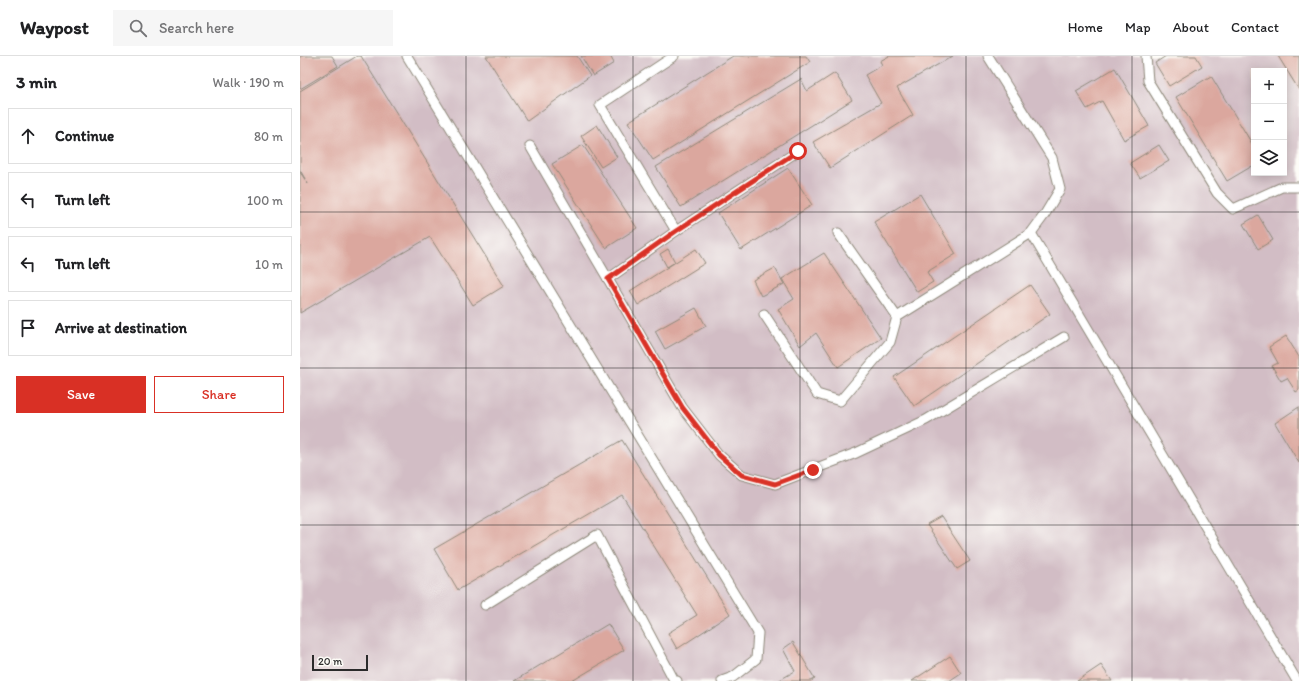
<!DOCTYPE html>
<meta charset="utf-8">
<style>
:root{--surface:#fff;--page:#f6f6f6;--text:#202124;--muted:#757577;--line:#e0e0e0;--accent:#d93025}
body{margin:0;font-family:Itim,sans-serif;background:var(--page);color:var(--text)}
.controls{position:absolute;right:12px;top:12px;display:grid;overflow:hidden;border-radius:0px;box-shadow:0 2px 10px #0003}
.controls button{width:36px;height:36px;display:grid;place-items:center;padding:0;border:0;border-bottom:1px solid var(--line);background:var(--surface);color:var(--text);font:20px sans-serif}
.scale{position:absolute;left:12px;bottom:10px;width:56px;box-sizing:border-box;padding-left:4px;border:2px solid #2b2b2b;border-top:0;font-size:11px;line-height:14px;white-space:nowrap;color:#2b2b2b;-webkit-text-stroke:3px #fdfcf7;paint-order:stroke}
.stop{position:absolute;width:12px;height:12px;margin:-9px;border:3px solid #d93025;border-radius:50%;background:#fff}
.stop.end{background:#d93025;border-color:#fff;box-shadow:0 1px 4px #0008}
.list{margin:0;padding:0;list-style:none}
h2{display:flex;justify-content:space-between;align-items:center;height:52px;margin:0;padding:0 16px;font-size:17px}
h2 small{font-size:13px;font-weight:400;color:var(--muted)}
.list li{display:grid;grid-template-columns:26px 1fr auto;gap:12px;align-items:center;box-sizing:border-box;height:56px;margin:0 8px 8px;padding:0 8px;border:1px solid var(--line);border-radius:0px}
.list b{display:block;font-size:15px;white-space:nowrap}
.list em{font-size:13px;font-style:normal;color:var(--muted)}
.actions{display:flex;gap:8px;padding:12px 16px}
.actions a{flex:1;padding:9px 0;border:1px solid var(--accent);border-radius:0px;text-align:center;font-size:14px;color:var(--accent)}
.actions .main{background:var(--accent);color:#fff}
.icon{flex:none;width:22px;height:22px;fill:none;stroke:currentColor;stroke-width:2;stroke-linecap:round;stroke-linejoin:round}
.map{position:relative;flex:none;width:999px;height:625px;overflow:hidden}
header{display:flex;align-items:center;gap:24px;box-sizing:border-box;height:56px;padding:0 20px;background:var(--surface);border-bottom:1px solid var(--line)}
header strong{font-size:19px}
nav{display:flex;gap:22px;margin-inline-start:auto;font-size:14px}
.search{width:280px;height:36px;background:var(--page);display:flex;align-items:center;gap:10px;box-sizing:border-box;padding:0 14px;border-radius:0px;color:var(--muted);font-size:15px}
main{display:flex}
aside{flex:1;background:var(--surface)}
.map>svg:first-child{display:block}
.industrial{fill:#d2bdc5;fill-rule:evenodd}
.building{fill:#dba79e}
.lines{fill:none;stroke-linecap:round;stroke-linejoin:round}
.lane-casing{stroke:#8e887a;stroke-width:11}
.lane{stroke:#fff;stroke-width:9}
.route{stroke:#d93025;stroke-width:5}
.grid{fill:none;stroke:#2b2b2b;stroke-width:1;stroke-opacity:0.55}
</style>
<header>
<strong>Waypost</strong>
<div class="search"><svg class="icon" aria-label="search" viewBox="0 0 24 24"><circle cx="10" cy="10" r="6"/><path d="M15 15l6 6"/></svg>Search here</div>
<nav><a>Home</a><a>Map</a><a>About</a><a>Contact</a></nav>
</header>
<main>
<aside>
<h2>3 min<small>Walk · 190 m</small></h2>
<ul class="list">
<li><svg class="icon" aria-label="ahead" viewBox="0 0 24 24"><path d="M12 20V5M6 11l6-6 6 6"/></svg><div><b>Continue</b></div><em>80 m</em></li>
<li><svg class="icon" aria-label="left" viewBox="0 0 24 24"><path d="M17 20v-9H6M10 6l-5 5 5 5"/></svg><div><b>Turn left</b></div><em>100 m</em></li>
<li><svg class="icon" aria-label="left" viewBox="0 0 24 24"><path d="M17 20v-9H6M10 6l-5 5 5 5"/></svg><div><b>Turn left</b></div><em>10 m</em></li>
<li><svg class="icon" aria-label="arrive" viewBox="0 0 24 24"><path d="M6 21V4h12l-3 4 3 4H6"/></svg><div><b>Arrive at destination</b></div></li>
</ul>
<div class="actions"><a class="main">Save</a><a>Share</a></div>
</aside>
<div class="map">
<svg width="999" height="625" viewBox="0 0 999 625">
<rect width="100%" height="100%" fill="#fdfcf7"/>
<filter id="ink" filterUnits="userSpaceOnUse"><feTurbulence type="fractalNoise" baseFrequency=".025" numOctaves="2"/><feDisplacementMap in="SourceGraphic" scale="8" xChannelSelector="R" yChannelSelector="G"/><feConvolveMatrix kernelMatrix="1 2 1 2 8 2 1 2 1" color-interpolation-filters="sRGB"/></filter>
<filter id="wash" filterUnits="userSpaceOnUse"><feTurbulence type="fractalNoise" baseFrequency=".012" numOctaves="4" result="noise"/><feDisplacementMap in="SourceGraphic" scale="16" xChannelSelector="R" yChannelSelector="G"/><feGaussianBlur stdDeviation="0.9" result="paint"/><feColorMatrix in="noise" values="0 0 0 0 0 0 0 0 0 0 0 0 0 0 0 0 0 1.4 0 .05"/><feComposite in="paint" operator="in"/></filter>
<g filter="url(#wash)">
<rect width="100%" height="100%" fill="#f2e4c9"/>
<path class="industrial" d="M0 0H999V625H0ZM954 15H984V117H954Z"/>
<g id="blocks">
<g class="building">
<polygon points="0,0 32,0 38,10 0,33"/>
<polygon points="57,0 61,0 204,230 173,249 130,181 0,257 0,116 8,128 0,114 0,35"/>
<polygon points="186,0 277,0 290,20 227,65"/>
<polygon points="281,0 310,0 314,7 293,20"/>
<polygon points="433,0 506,0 510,6 353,104 328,66"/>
<polygon points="589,0 653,0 597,32 613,59 530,112 513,86 581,47 565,19 582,9 580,5"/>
<polygon points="866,0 896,0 902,10 869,30 855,7"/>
<polygon points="978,0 999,0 999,34"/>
<polygon points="815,12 849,70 824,84 802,45 787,53 776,35"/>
<polygon points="535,17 552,44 381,151 356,111 501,23 507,35"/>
<polygon points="911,20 954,91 954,109 927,125 876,41"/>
<polygon points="297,69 317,101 301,111 281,80"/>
<polygon points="283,89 337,172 306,192 252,108"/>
<polygon points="859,89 869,105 840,122 830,107"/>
<polygon points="488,112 512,149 441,194 418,157"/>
<polygon points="620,138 656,198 627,216 633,226 617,236 574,166"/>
<polygon points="958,159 973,184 958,193 943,168"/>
<polygon points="368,193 375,206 367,211 360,198"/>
<polygon points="396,193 405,207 338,249 330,235"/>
<polygon points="524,197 581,282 538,311 516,277 500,290 478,253 494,243 482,223"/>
<polygon points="475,212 484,228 461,240 453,224"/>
<polygon points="730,229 750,258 614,350 594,321"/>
<polygon points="396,252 406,270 365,293 355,275"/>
<polygon points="986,280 999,301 999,334 996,336 987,322 981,325 972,310 978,307 969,291"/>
<polygon points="999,351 999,407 975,367"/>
<polygon points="322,384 430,558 377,593 368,577 397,559 322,439 158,534 134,493"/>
<polygon points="641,461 670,505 657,513 627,469"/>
<polygon points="308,568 324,594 272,625 214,625"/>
<polygon points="493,586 515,623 511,625 478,625 495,615 483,593"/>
<polygon points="650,600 661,617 649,625 612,625"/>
<polygon points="801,609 812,625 777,625"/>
</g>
</g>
</g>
<g filter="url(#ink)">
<use href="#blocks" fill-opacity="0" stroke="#8e887a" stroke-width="1"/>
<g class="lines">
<g class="lane-casing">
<g id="lane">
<polyline points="107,0 458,577 456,603 433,621 422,625"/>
<polyline points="374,0 300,49 376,175 498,95"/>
<polyline points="846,0 848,25 917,137 933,153 982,131 999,131"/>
<polyline points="230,90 308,223"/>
<polyline points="376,175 308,223 382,351 419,399 442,419 475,428 556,397 626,364 764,281"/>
<polyline points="538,177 597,261 731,177 745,158 760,133 752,102 688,0"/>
<polyline points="731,177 997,625"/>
<polyline points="464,258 517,338 540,345 590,286 597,261"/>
<polyline points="185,549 297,479 374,624 377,625"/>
</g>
</g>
<use href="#lane" class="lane"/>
</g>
</g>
<g class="lines" filter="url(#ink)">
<polyline class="route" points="498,95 376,175 308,223 382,351 419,399 442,419 475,428 513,414"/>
</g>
<path class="grid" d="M166 0V625M333 0V625M500 0V625M666 0V625M832 0V625M0 156H999M0 312H999M0 469H999"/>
</svg>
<div class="controls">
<button>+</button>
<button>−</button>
<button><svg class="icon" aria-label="layers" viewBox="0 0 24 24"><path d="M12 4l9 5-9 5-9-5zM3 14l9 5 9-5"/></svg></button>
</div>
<div class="scale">20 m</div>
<div class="stop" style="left:498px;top:95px"></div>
<div class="stop end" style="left:513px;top:414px"></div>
</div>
</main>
